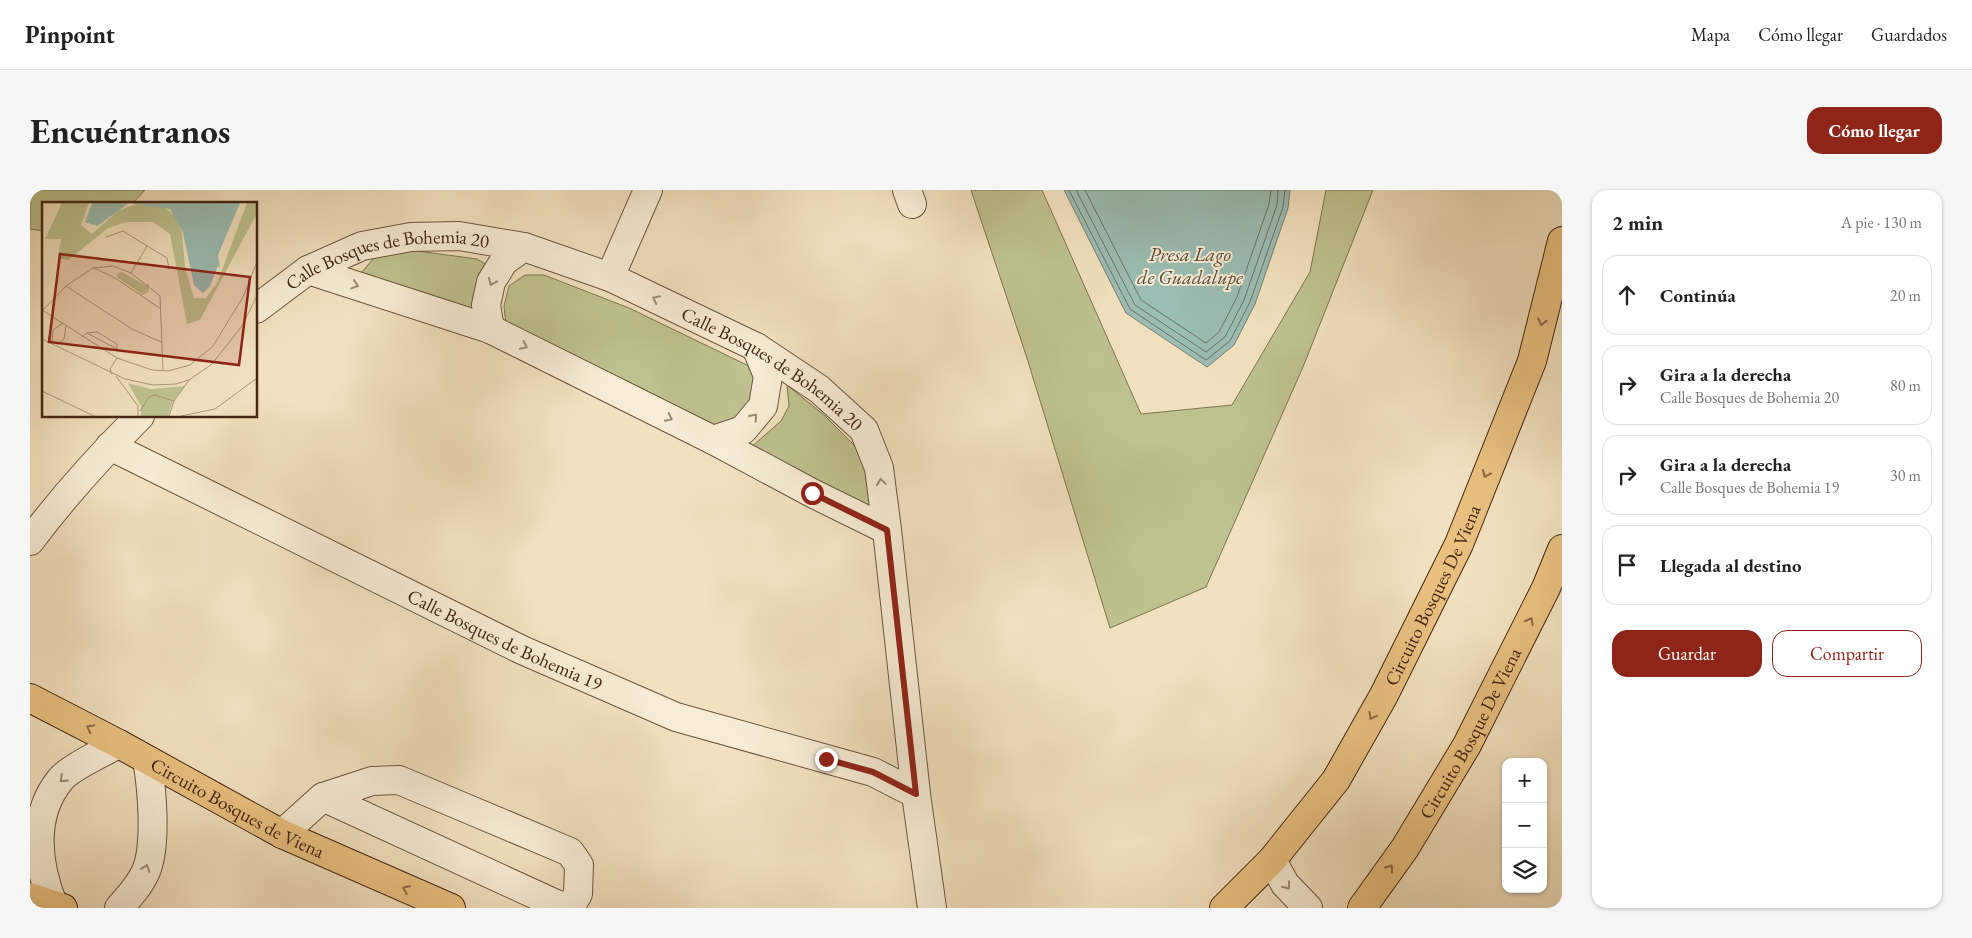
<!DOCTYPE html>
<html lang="es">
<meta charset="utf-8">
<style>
:root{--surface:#fff;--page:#f6f6f6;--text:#222;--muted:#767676;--line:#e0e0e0;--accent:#8f2418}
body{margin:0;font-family:"EB Garamond",serif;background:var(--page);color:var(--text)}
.controls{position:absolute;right:15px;bottom:15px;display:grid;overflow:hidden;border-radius:10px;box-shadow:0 1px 4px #0004}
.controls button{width:45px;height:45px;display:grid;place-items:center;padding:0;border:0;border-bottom:1px solid var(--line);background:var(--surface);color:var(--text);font:25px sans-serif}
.stop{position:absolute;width:15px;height:15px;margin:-11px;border:4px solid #8f2418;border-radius:50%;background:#fff}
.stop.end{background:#8f2418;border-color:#fff;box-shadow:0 1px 5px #0008}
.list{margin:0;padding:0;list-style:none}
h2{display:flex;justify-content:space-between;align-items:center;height:65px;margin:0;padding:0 20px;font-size:21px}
h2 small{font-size:16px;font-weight:400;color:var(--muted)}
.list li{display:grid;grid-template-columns:32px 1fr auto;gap:15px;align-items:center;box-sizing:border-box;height:80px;margin:0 10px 10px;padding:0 10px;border:1px solid var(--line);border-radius:15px}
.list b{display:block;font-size:19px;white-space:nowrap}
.list p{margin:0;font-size:16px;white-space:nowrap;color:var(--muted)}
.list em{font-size:16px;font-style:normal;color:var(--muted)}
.actions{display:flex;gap:10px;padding:15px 20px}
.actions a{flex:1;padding:11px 0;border:1px solid var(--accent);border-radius:15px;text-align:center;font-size:18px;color:var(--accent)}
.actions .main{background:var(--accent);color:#fff}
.icon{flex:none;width:28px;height:28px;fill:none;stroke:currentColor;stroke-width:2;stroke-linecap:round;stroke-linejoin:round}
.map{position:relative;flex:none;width:1532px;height:718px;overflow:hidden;border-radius:15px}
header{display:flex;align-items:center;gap:30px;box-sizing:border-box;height:70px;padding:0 25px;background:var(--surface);border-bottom:1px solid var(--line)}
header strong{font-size:24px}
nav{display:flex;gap:28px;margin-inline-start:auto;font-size:18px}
.intro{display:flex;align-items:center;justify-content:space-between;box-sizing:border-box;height:120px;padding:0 30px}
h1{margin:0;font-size:35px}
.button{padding:12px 22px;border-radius:15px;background:var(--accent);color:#fff;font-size:18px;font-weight:700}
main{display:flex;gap:30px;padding:0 30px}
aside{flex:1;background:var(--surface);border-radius:15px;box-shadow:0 1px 4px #0004}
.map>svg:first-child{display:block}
.green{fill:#bec28f;stroke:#807452}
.water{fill:#9bbdb3;stroke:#788173}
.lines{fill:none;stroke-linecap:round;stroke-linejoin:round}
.shore{stroke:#6f7264;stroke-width:1}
.minor-casing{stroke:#6f553f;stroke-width:30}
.major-casing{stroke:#432614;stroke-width:30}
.minor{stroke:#f7ecd5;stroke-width:28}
.major{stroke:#e9c080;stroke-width:28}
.oneway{stroke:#9d8974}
.oneway2{stroke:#8e6b45}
.route{stroke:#8f2418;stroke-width:6}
.labels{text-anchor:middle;stroke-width:4;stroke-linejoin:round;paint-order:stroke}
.street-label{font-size:19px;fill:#432614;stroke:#f7ecd5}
.water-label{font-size:20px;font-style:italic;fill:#594c3c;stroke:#f7ecd5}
.inset-road{fill:none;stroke:#ac967b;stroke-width:1}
.view{fill:#8f2418;fill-opacity:0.15;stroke:#8f2418;stroke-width:2.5}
.inset-edge{fill:none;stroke:#432614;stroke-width:2.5}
</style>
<header>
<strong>Pinpoint</strong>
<nav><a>Mapa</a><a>Cómo llegar</a><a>Guardados</a></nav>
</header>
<div class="intro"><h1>Encuéntranos</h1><a class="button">Cómo llegar</a></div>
<main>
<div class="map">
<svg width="1532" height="718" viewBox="0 0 1532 718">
<rect width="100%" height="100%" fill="#f2e1bf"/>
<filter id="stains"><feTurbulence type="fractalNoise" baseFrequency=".004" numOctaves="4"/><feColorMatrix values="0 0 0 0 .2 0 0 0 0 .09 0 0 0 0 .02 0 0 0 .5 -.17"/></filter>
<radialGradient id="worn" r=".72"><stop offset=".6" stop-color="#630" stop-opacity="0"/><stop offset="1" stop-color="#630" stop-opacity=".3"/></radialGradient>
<g class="green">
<polygon points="0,0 115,0 102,14 14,14 14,41 0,39"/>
<polygon points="941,0 1012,0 1111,224 1202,215 1280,82 1296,0 1343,0 1273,177 1176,397 1080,438 996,165"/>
<path d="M380 60 447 69 459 76C443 95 443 105 447 128L324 91 344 68Z"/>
<polygon points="495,85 514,85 599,118 721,177 729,208 719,222 684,242 476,135 474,116 479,96"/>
<polygon points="757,195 794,225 824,255 842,292 843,322 719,259 751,231 759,216"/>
</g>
<polygon class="water" points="1034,0 1260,0 1258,18 1225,114 1204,155 1177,177 1096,123"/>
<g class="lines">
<g class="shore">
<polyline points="1039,0 1100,119 1176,170 1200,151 1220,112 1253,17 1255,0"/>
<polyline points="1046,0 1105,115 1176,162 1195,147 1214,110 1247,15 1248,0"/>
<polyline points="1055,0 1111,110 1176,153 1189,142 1207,107 1239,14 1241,0"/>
</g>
<g class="minor-casing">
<g id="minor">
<polyline points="877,0 882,14"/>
<polyline points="278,80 460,139 683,250 782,303 857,340"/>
<polyline points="580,87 618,0"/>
<path id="s1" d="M226 119 278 80 332 56 381 47 429 46 494 57 580 87 726 157 789 199 834 240 849 278 857 340 886 604 902 718"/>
<polyline points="460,139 456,115 461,92 474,71 494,57"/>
<polyline points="683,250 713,240 733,216 738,186 726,157"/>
<path id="s2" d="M80 256 492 460 646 527 843 582 886 604"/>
<path d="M0 351C33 307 71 265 110 226"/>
<polyline points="252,644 293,607 530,716 542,714 548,704 549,675 540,662 369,590 342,591 293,607"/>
<polyline points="1242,670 1255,694 1278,718"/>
<path d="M23 714C7 674 1 626 30 590 38 579 75 561 89 554"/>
<path d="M89 718C99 707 110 695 116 681 127 655 122 598 117 570"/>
</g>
</g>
<g class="major-casing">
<g id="major">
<path id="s3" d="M0 508 89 554 252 644 421 718"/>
<polyline points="0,707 33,718"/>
<path id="s4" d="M1194 718 1242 670 1306 590 1354 505 1429 354 1502 171 1532 51"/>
<path id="s5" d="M1332 718 1375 658 1437 555 1516 398 1532 359"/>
</g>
</g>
<use href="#minor" class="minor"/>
<use href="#major" class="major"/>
</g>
<defs><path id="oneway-chevron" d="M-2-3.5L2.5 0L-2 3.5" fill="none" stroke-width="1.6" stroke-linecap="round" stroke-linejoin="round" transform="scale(1.25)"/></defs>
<g class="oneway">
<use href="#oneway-chevron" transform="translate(462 92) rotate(113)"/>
<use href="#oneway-chevron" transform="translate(325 95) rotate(18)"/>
<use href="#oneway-chevron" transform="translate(626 109) rotate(-154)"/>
<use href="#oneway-chevron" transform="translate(494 156) rotate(26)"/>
<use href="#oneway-chevron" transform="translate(724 227) rotate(-49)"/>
<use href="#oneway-chevron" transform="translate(639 228) rotate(26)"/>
<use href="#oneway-chevron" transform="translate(851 292) rotate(-98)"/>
<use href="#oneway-chevron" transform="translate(33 589) rotate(136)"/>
<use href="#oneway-chevron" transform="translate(116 678) rotate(-71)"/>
<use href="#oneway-chevron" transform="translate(1257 696) rotate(52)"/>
</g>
<g class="oneway2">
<use href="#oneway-chevron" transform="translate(1512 132) rotate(104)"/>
<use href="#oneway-chevron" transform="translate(1456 284) rotate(112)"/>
<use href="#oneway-chevron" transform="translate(1500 431) rotate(-63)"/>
<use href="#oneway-chevron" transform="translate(1342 526) rotate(119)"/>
<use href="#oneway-chevron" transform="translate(60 538) rotate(-153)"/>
<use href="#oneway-chevron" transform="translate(1360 678) rotate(-54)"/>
<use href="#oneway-chevron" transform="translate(376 699) rotate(-157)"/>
</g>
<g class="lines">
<polyline class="route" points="782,303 857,340 886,604 843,582 796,569"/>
</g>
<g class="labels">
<g class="street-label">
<text dy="7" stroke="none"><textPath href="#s1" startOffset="146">Calle Bosques de Bohemia 20</textPath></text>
<text dy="7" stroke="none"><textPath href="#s1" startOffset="566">Calle Bosques de Bohemia 20</textPath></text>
<text dy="7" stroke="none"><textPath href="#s4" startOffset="379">Circuito Bosques De Viena</textPath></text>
<text dy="7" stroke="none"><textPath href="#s2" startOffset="440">Calle Bosques de Bohemia 19</textPath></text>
<text dy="7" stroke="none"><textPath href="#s5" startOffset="206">Circuito Bosque De Viena</textPath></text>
<text dy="7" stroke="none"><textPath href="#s3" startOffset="235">Circuito Bosques de Viena</textPath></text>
</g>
<g class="water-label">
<text x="1160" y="71">Presa Lago<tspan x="1160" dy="23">de Guadalupe</tspan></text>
</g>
</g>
<g transform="translate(12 12)">
<rect width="215" height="215" fill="#f2e1bf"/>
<path d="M20 1H47L39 23 50 32 76 9 94 2 122 5 133 14 140 31 143 65 152 96H164L175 81 205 1H215V11L158 118 145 122 128 32 111 20H84L66 26 26 58 16 56 19 37H3ZM80 70 105 84V88L99 92 75 75 76 71ZM86 181 109 187 143 184 131 199 126 214H99V204Z" fill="#bec28f"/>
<path d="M50 1H198L176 53 178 66 176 64 168 84 161 91 152 83 141 31 128 7 87 1 55 24 43 20Z" fill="#9bbdb3"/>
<path class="inset-road" d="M64 35 81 29 125 56 127 67M52 66 73 76 119 107M89 71 105 44M24 84 90 127 119 140M99 93 106 89V82M0 108 75 156 110 168 126 169 148 163 171 144 201 95 215 60M1 108 24 84 51 66 71 64 89 71 118 94 121 169M40 135 45 131 75 147V142L55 130 45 131M0 137 83 177 111 183 134 182 147 178 170 162 200 124 215 94M10 140 11 128 21 121M15 143 22 137 24 124M70 172 68 167 75 156M74 174 96 204V214M0 189 52 214M98 209 107 195 113 193 132 199M127 214 132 199 147 178M139 214 173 207 215 176"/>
<path class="view" d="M18 52 208 75 197 163 7 140Z"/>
<rect width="215" height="215" class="inset-edge"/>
</g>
<rect width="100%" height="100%" filter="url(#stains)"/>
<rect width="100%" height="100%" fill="url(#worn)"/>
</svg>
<div class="controls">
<button>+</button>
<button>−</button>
<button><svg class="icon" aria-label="layers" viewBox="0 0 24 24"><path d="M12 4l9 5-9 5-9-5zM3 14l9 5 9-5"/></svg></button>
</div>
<div class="stop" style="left:782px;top:303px"></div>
<div class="stop end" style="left:796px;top:569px"></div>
</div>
<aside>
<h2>2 min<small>A pie · 130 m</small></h2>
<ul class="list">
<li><svg class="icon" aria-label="ahead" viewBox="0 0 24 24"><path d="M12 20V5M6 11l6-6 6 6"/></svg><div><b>Continúa</b></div><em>20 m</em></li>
<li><svg class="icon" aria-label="right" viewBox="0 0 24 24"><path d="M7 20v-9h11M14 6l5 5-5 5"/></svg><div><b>Gira a la derecha</b><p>Calle Bosques de Bohemia 20</p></div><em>80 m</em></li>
<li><svg class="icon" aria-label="right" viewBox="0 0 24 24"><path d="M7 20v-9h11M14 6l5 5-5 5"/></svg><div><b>Gira a la derecha</b><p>Calle Bosques de Bohemia 19</p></div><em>30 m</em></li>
<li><svg class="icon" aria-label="arrive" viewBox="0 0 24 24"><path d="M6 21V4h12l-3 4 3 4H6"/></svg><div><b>Llegada al destino</b></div></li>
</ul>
<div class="actions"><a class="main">Guardar</a><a>Compartir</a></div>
</aside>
</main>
